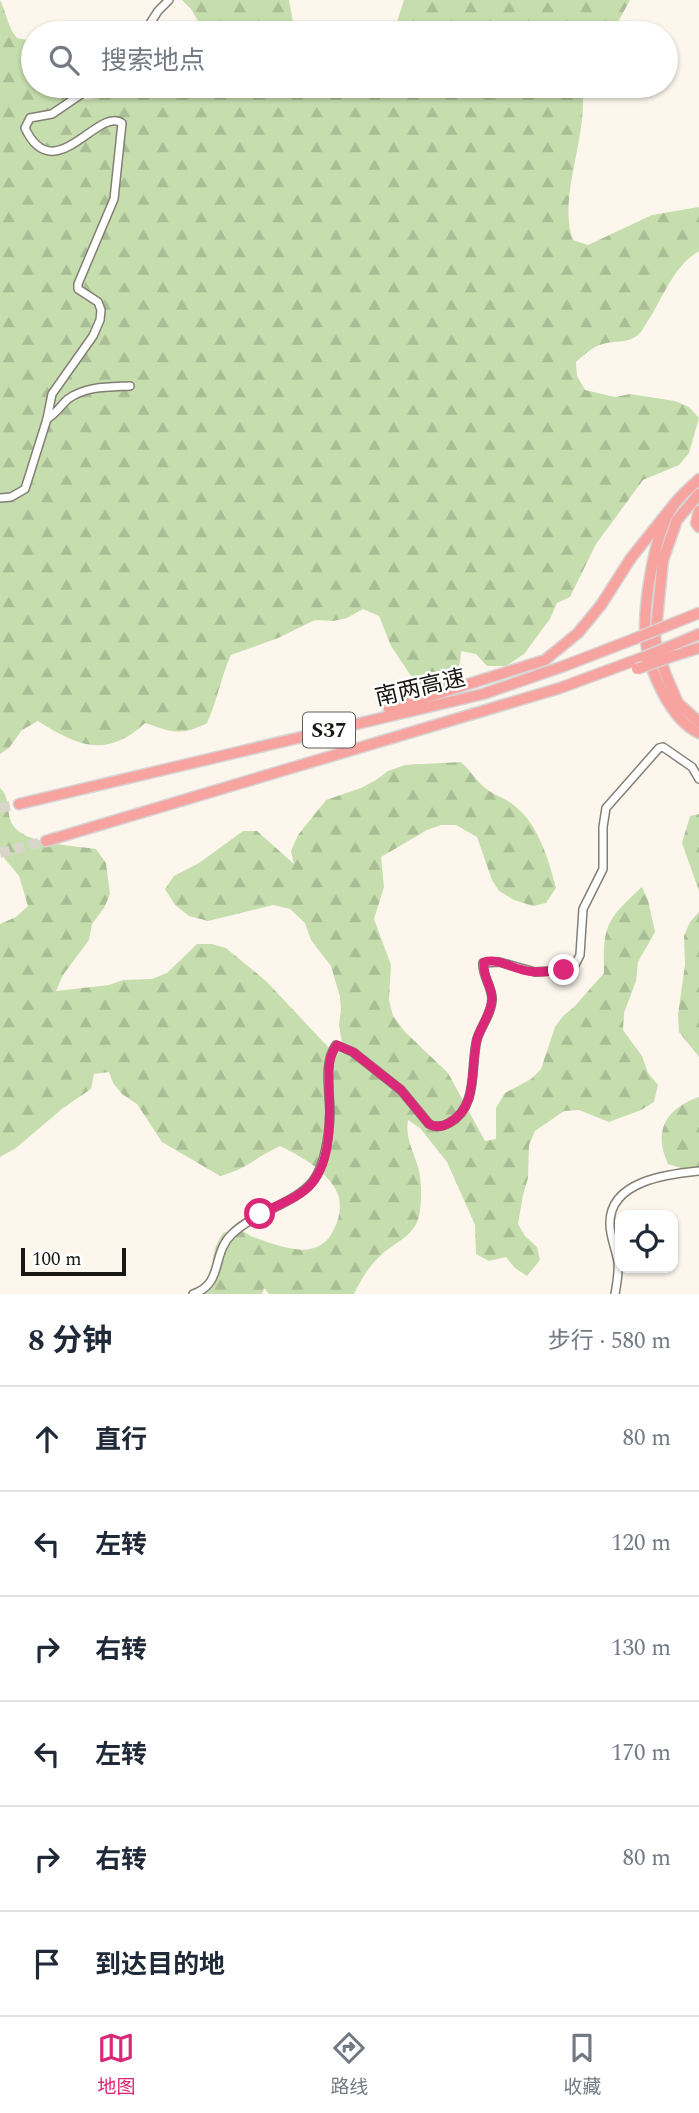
<!DOCTYPE html>
<html lang="zh">
<meta charset="utf-8">
<style>
:root{--surface:#fff;--page:#f6f6f7;--text:#1f2937;--muted:#747a83;--line:#e0e1e3;--accent:#db2777}
body{margin:0;font-family:Spectral,"Noto Sans SC",serif;background:var(--page);color:var(--text)}
.controls{position:absolute;right:21px;bottom:21px;display:grid;overflow:hidden;border-radius:14px;box-shadow:0 2px 5px #0004}
.controls button{width:63px;height:63px;display:grid;place-items:center;padding:0;border:0;border-bottom:2px solid var(--line);background:var(--surface);color:var(--text);font:35px sans-serif}
.scale{position:absolute;left:21px;bottom:18px;width:105px;box-sizing:border-box;padding-left:7px;border:4px solid #191713;border-top:0;font-size:19px;line-height:24px;white-space:nowrap;color:#191713;-webkit-text-stroke:5px #fff;paint-order:stroke}
.stop{position:absolute;width:21px;height:21px;margin:-16px;border:5px solid #db2777;border-radius:50%;background:#fff}
.stop.end{background:#db2777;border-color:#fff;box-shadow:0 2px 7px #0008}
.list{margin:0;padding:0;list-style:none}
h2{display:flex;justify-content:space-between;align-items:center;height:91px;margin:0;padding:0 28px;font-size:30px}
h2 small{font-size:23px;font-weight:400;color:var(--muted)}
.list li{display:grid;grid-template-columns:46px 1fr auto;gap:21px;align-items:center;box-sizing:border-box;height:105px;padding:0 28px;border-top:2px solid var(--line)}
.list b{display:block;font-size:26px;white-space:nowrap}
.list em{font-size:23px;font-style:normal;color:var(--muted)}
.icon{flex:none;width:38px;height:38px;fill:none;stroke:currentColor;stroke-width:2;stroke-linecap:round;stroke-linejoin:round}
.map{position:relative;flex:none;width:699px;height:1294px;overflow:hidden}
.search{position:absolute;background:var(--surface);box-shadow:0 2px 5px #0004;left:21px;right:21px;top:21px;height:77px;display:flex;align-items:center;gap:18px;box-sizing:border-box;padding:0 24px;border-radius:38px;color:var(--muted);font-size:26px}
.sheet{height:721px;background:var(--surface)}
nav{display:flex;justify-content:space-around;align-items:center;box-sizing:border-box;height:98px;border-top:2px solid var(--line);background:var(--surface);font-size:19px;color:var(--muted)}
nav a{display:grid;justify-items:center;gap:4px}
nav .on{color:var(--accent)}
.map>svg:first-child{display:block}
.forest{fill:url(#forest-firs)}
.lines{fill:none;stroke-linecap:round;stroke-linejoin:round}
.highway-tunnel{stroke:#dad5cb;stroke-width:10;stroke-dasharray:10 5;stroke-linecap:butt}
.minor-casing{stroke:#847f75;stroke-width:10}
.highway-casing{stroke:#d6d5d5;stroke-width:13}
.minor{stroke:#fff;stroke-width:7}
.highway{stroke:#f7a4a1;stroke-width:10}
.highway-bridge-casing{stroke:#d6d5d5;stroke-width:13;stroke-linecap:butt}
.highway-bridge{stroke:#f7a4a1;stroke-width:10}
.route{stroke:#db2777;stroke-width:9}
.labels{text-anchor:middle;stroke-width:5;stroke-linejoin:round;paint-order:stroke}
.shield{fill:#fff;stroke:#5e5d5a;stroke-width:2}
.shield-label{font-size:21px;font-weight:bold;fill:#191713}
.street-label{font-size:23px;fill:#191713;stroke:#fff}
</style>
<div class="map">
<svg width="699" height="1294" viewBox="0 0 699 1294">
<defs>
<pattern id="forest-firs" width="22" height="20" patternUnits="userSpaceOnUse" patternTransform="scale(1.75)"><rect width="22" height="20" fill="#c6deae"/><path d="M5 1l3.5 6h-7zM16 11l3.5 6h-7z" fill="#aabe95"/></pattern>
</defs>
<rect width="100%" height="100%" fill="#fcf6ec"/>
<g class="forest">
<path d="M0 0C7 14 7 26 17 38L33 41V86H56L57 91C84 108 102 96 129 86H582C589 136 557 197 573 240L588 245 652 215 699 207V251C675 265 665 293 651 316 647 321 644 329 639 334 628 344 616 340 603 344 592 347 584 355 576 362L577 376 585 390 615 397 630 394 675 401 689 407 699 418 689 453 679 465 643 480 596 544 570 597 557 603 550 619 524 654 506 666H487L476 654 461 651C460 672 455 683 441 698L425 697 391 646 379 616 363 609 347 618 333 621 315 620 278 638 231 655C221 677 217 701 207 723 179 737 173 732 145 723 107 759 77 746 38 721L22 730 9 748 0 754Z"/>
<polygon points="182,0 289,0 295,33 205,33 191,9"/>
<polygon points="404,0 630,0 612,33 389,33 396,25"/>
<path d="M461 762C470 770 475 779 483 786 491 794 502 797 511 803 538 822 548 858 556 888L546 903 533 906 514 900 499 891 492 880 477 837 456 825H441L427 830 381 857 384 887 374 919 391 965 389 1000 393 1016 405 1032 448 1073 485 1141 496 1139V1108L505 1093 531 1079 541 1069 555 1027 563 1016 574 1007 604 973C603 925 606 920 642 887L648 900 655 932 638 962 636 981 624 1013 623 1030 642 1056 648 1073 658 1085 654 1102 641 1110 609 1122 579 1110 564 1111 535 1131 529 1145 528 1178 523 1195 518 1224 525 1236 537 1247 540 1260 527 1276 515 1268 506 1257 489 1261 476 1254 475 1225 447 1162 420 1128 408 1120C405 1137 413 1150 418 1167 422 1181 422 1202 419 1216 415 1235 396 1242 382 1254 370 1265 361 1279 354 1294H269L264 1288 262 1294H201C213 1280 210 1265 215 1249 217 1243 220 1238 223 1233 227 1232 234 1230 239 1230 244 1231 249 1235 253 1237 281 1247 319 1263 334 1229 339 1220 341 1209 339 1198 333 1174 301 1156 280 1146 256 1157 247 1169 220 1176L162 1142 137 1104 122 1094 113 1083 109 1072 94 1074 91 1089 63 1108 16 1148 0 1157V924L16 917 28 906 19 876 0 853V788C9 796 7 808 10 819 17 845 73 845 96 849L106 863 110 894 104 908 92 924 89 940 63 975 56 991 109 985 123 980 152 979 167 973 197 944H212L226 948 266 981 330 1049 344 1054 339 1025 341 1009 340 997 331 966 311 940 305 923 290 909 273 905 208 921 189 916 175 905 165 889 174 876 199 863 243 831H257L294 864 291 851 298 835 326 800 361 788 376 780 388 771 405 765Z"/>
<polygon points="699,814 699,891 682,843 690,816"/>
<polygon points="699,912 699,1057 679,1032 678,1015 685,965 684,936 690,922"/>
<path d="M699 1097V1168L687 1170 668 1164C653 1131 665 1109 699 1097Z"/>
</g>
<g class="lines">
<g class="highway-tunnel">
<polyline points="0,808 19,804"/>
<polyline points="0,853 46,841"/>
</g>
<g class="minor-casing">
<g id="minor">
<polyline points="144,33 158,11 169,0"/>
<path d="M47 419C56 414 61 405 68 399 86 386 109 387 130 386"/>
<path d="M0 498 11 497 25 489 47 419 52 394 93 336 100 320 101 310 98 302 78 289V284L114 199 122 123C98 106 54 190 25 128L30 118 52 114 93 86"/>
<path d="M193 1294C224 1284 211 1254 232 1234 253 1213 298 1202 313 1181 326 1163 329 1135 330 1113 330 1092 323 1063 336 1045L353 1052 401 1090 429 1124C436 1128 442 1127 449 1123 479 1107 470 1067 477 1039 481 1026 492 1013 492 999 492 986 482 976 483 963L499 962 535 972 564 970 575 965 580 955 583 909 603 869V827L606 808 659 748 663 747 692 767 699 779"/>
<path d="M615 1294C617 1283 619 1272 618 1262 616 1249 610 1237 610 1224 609 1181 668 1174 699 1171"/>
</g>
</g>
<g class="highway-casing">
<g id="highway">
<path d="M699 479C691 487 682 494 676 502 654 529 642 609 646 643 650 673 671 720 699 733"/>
<polyline points="699,494 677,520 663,560 655,639 665,673 678,703 699,722"/>
<polyline points="699,511 696,523 699,527"/>
<polyline points="674,623 699,613"/>
<polyline points="678,643 699,634"/>
<polyline points="676,655 699,648"/>
<polyline points="389,709 545,660 578,633 601,605 631,558 675,503"/>
<polyline points="19,804 483,694 564,666 634,639"/>
<polyline points="46,841 560,688 644,657"/>
</g>
</g>
<use href="#minor" class="minor"/>
<use href="#highway" class="highway"/>
<g class="highway-bridge-casing">
<g id="highway-bridge">
<polyline points="634,639 674,623"/>
<polyline points="644,657 678,643"/>
<polyline points="637,669 676,655"/>
</g>
</g>
<use href="#highway-bridge" class="highway-bridge"/>
</g>
<g class="lines">
<path class="route" d="M260 1214C276 1205 300 1198 312 1183 332 1159 330 1117 329 1087 329 1072 327 1058 337 1045L353 1052 401 1090 429 1124C436 1128 442 1127 449 1123 479 1107 470 1067 477 1039 481 1026 492 1012 492 999 492 986 482 976 484 962 498 958 509 967 523 970 536 974 551 971 564 970"/>
</g>
<g class="labels">
<rect class="shield" x="303" y="712.5" width="52" height="35" rx="5"/>
<g class="shield-label">
<text x="329" y="737">S37</text>
</g>
<g class="street-label">
<text transform="translate(420 687) rotate(-13)" y="8">南两高速</text>
</g>
</g>
</svg>
<div class="controls">
<button><svg class="icon" aria-label="locate" viewBox="0 0 24 24"><circle cx="12" cy="12" r="6"/><path d="M12 2v4M12 18v4M2 12h4M18 12h4"/></svg></button>
</div>
<div class="scale">100 m</div>
<div class="stop" style="left:260px;top:1214px"></div>
<div class="stop end" style="left:564px;top:970px"></div>
<div class="search"><svg class="icon" aria-label="search" viewBox="0 0 24 24"><circle cx="10" cy="10" r="6"/><path d="M15 15l6 6"/></svg>搜索地点</div>
</div>
<section class="sheet">
<h2>8 分钟<small>步行 · 580 m</small></h2>
<ul class="list">
<li><svg class="icon" aria-label="ahead" viewBox="0 0 24 24"><path d="M12 20V5M6 11l6-6 6 6"/></svg><div><b>直行</b></div><em>80 m</em></li>
<li><svg class="icon" aria-label="left" viewBox="0 0 24 24"><path d="M17 20v-9H6M10 6l-5 5 5 5"/></svg><div><b>左转</b></div><em>120 m</em></li>
<li><svg class="icon" aria-label="right" viewBox="0 0 24 24"><path d="M7 20v-9h11M14 6l5 5-5 5"/></svg><div><b>右转</b></div><em>130 m</em></li>
<li><svg class="icon" aria-label="left" viewBox="0 0 24 24"><path d="M17 20v-9H6M10 6l-5 5 5 5"/></svg><div><b>左转</b></div><em>170 m</em></li>
<li><svg class="icon" aria-label="right" viewBox="0 0 24 24"><path d="M7 20v-9h11M14 6l5 5-5 5"/></svg><div><b>右转</b></div><em>80 m</em></li>
<li><svg class="icon" aria-label="arrive" viewBox="0 0 24 24"><path d="M6 21V4h12l-3 4 3 4H6"/></svg><div><b>到达目的地</b></div></li>
</ul>
</section>
<nav>
<a class="on"><svg class="icon" aria-label="map" viewBox="0 0 24 24"><path d="M3 6l6-2 6 2 6-2v14l-6 2-6-2-6 2zM9 4v14M15 6v14"/></svg>地图</a>
<a><svg class="icon" aria-label="directions" viewBox="0 0 24 24"><path d="M12 3l9 9-9 9-9-9zM9 14v-3h6M13 9l2 2-2 2"/></svg>路线</a>
<a><svg class="icon" aria-label="saved" viewBox="0 0 24 24"><path d="M7 4h10v16l-5-4-5 4z"/></svg>收藏</a>
</nav>
